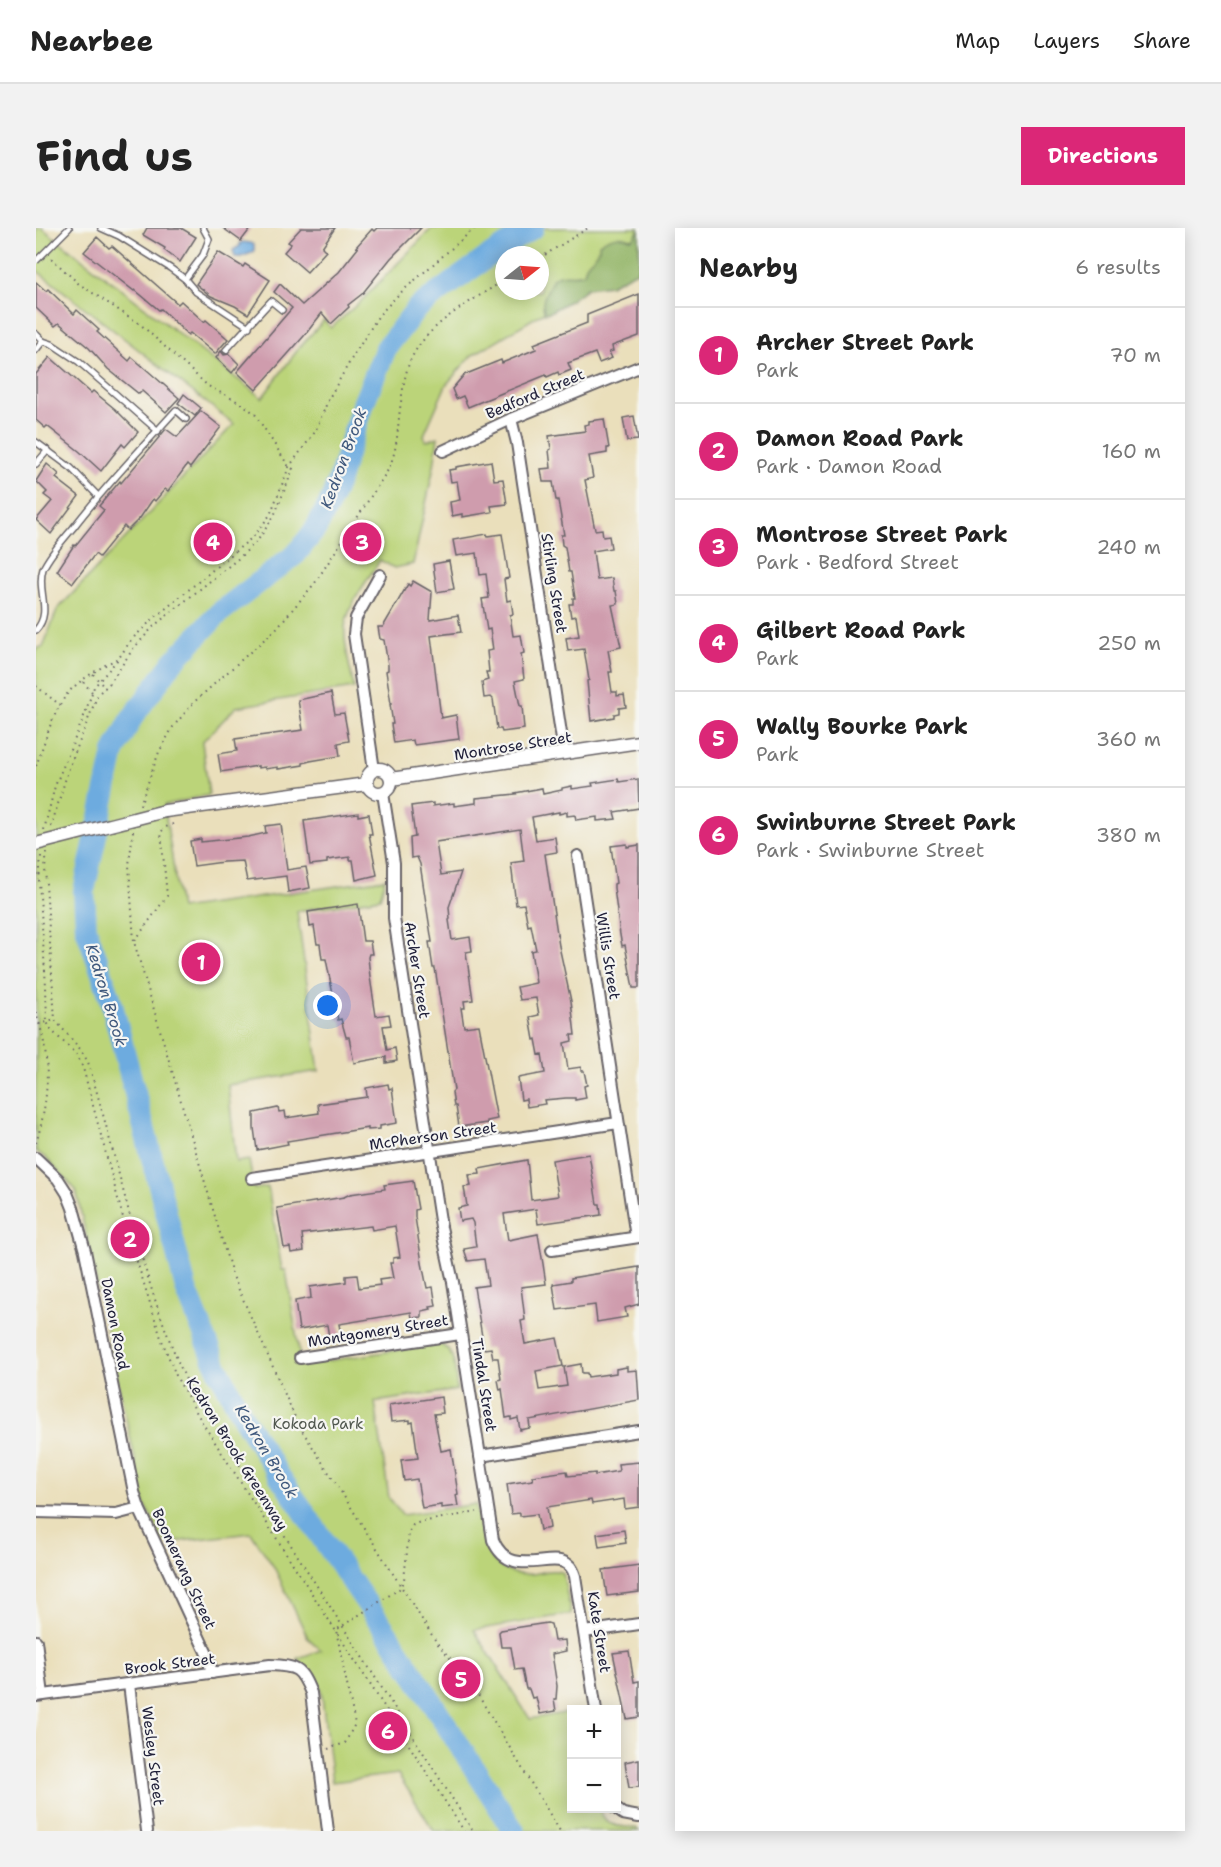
<!DOCTYPE html>
<meta charset="utf-8">
<style>
:root{--surface:#fff;--page:#f2f2f2;--text:#222;--muted:#767676;--line:#e0e0e0;--accent:#db2777}
body{margin:0;font-family:"Shantell Sans",sans-serif;background:var(--page);color:var(--text)}
.controls{position:absolute;right:18px;bottom:18px;display:grid;overflow:hidden;border-radius:0px;box-shadow:0 3px 15px #0003}
.controls button{width:54px;height:54px;display:grid;place-items:center;padding:0;border:0;border-bottom:2px solid var(--line);background:var(--surface);color:var(--text);font:30px sans-serif}
.compass{position:absolute;left:459px;top:18px;width:54px;height:54px;border-radius:50%;background:var(--surface);box-shadow:0 3px 15px #0003;rotate:73deg}
.you{position:absolute;left:292px;top:778px;width:21px;height:21px;margin:-15px;border:4px solid #fff;border-radius:50%;background:#1a73e8;box-shadow:0 0 0 9px #1a73e833}
.badge{display:grid;place-items:center;width:39px;height:39px;border-radius:50%;background:var(--accent);color:#fff;font-size:20px;font-weight:700}
.pin{position:absolute;translate:-50% -50%;border:3px solid #fff;box-shadow:0 2px 6px #0006}
.list{margin:0;padding:0;list-style:none}
h2{display:flex;justify-content:space-between;align-items:center;height:78px;margin:0;padding:0 24px;font-size:26px}
h2 small{font-size:20px;font-weight:400;color:var(--muted)}
.list li{display:grid;grid-template-columns:39px 1fr auto;gap:18px;align-items:center;box-sizing:border-box;height:96px;padding:0 24px;border-top:2px solid var(--line)}
.list b{display:block;font-size:22px;white-space:nowrap}
.list p{margin:0;font-size:20px;white-space:nowrap;color:var(--muted)}
.list em{font-size:20px;font-style:normal;color:var(--muted)}
.map{position:relative;flex:none;width:603px;height:1603px;overflow:hidden;border-radius:0px}
header{display:flex;align-items:center;gap:36px;box-sizing:border-box;height:84px;padding:0 30px;background:var(--surface);border-bottom:2px solid var(--line)}
header strong{font-size:28px}
nav{display:flex;gap:33px;margin-inline-start:auto;font-size:21px}
.intro{display:flex;align-items:center;justify-content:space-between;box-sizing:border-box;height:144px;padding:0 36px}
h1{margin:0;font-size:42px}
.button{padding:15px 27px;border-radius:0px;background:var(--accent);color:#fff;font-size:21px;font-weight:700}
main{display:flex;gap:36px;padding:0 36px}
aside{flex:1;background:var(--surface);border-radius:0px;box-shadow:0 3px 15px #0003}
.map>svg:first-child{display:block}
.green{fill:#bbd479;stroke:#6e7b5a;stroke-width:1.5;fill-rule:evenodd}
.forest{fill:#94b669;stroke:#5b6c52;stroke-width:1.5}
.water{fill:#6dabdf;stroke:#48668d;stroke-width:1.5}
.lines{fill:none;stroke-linecap:round;stroke-linejoin:round}
.river{stroke:#6dabdf;stroke-width:22}
.building{fill:#cf9cad}
.service-casing{stroke:#686468;stroke-width:8}
.minor-casing{stroke:#686468;stroke-width:14}
.tertiary-casing{stroke:#686468;stroke-width:15}
.path{stroke:#686468;stroke-width:2;stroke-dasharray:1.5 4.5;stroke-linecap:butt}
.service{stroke:#fff;stroke-width:5}
.minor{stroke:#fff;stroke-width:10}
.tertiary{stroke:#fff;stroke-width:12}
.service-bridge-casing{stroke:#686468;stroke-width:8;stroke-linecap:butt}
.tertiary-bridge-casing{stroke:#686468;stroke-width:15;stroke-linecap:butt}
.service-bridge{stroke:#fff;stroke-width:5}
.tertiary-bridge{stroke:#fff;stroke-width:12}
.labels{text-anchor:middle;stroke-width:4.5;stroke-linejoin:round;paint-order:stroke}
.street-label{font-size:15px;fill:#22223b;stroke:#f6f6f2}
.park-label{font-size:15px;fill:#50574e;stroke:#f6f6f2}
.water-label{font-size:16px;font-style:italic;fill:#40597d;stroke:#f6f6f2}
</style>
<header>
<strong>Nearbee</strong>
<nav><a>Map</a><a>Layers</a><a>Share</a></nav>
</header>
<div class="intro"><h1>Find us</h1><a class="button">Directions</a></div>
<main>
<div class="map">
<svg width="603" height="1603" viewBox="0 0 603 1603">
<rect width="100%" height="100%" fill="#f6f6f2"/>
<filter id="ink" filterUnits="userSpaceOnUse"><feTurbulence type="fractalNoise" baseFrequency=".0167" numOctaves="2"/><feDisplacementMap in="SourceGraphic" scale="12" xChannelSelector="R" yChannelSelector="G"/><feConvolveMatrix kernelMatrix="1 2 1 2 8 2 1 2 1" color-interpolation-filters="sRGB"/></filter>
<filter id="wash" filterUnits="userSpaceOnUse"><feTurbulence type="fractalNoise" baseFrequency=".008" numOctaves="4" result="noise"/><feDisplacementMap in="SourceGraphic" scale="24" xChannelSelector="R" yChannelSelector="G"/><feGaussianBlur stdDeviation="1.35" result="paint"/><feColorMatrix in="noise" values="0 0 0 0 0 0 0 0 0 0 0 0 0 0 0 0 0 1.4 0 .05"/><feComposite in="paint" operator="in"/></filter>
<g filter="url(#wash)">
<rect width="100%" height="100%" fill="#eadfbb"/>
<path class="green" d="M0 0H6L226 170 263 120 288 92 295 100 328 70 396 0H603V23L510 83 435 128 410 157 388 207 390 213 402 209 398 238 377 336 358 340 344 332C333 350 311 378 309 399 307 416 315 443 318 460L200 479 166 514 173 567 128 577 144 681 349 651 344 670 261 683 283 843 192 857 200 934 213 932 218 961 232 959 246 1042H250L265 1137 401 1116C421 1119 419 1146 421 1162L339 1174 353 1270 366 1287 440 1276C445 1310 451 1351 496 1346 506 1345 517 1340 527 1345L535 1386 438 1402 494 1491 535 1484 536 1580 564 1581C569 1600 584 1598 600 1600L603 1603H398L362 1546 296 1554 285 1460 262 1430 285 1422 272 1410 238 1339 215 1305 128 1315 109 1277 40 962 10 930 0 923V420L7 419 21 382 198 196 0 42ZM468 27H504V63H468Z"/>
<path class="forest" d="M603 1V42L574 57 551 60 535 72 514 84 509 85C503 72 512 63 517 50 527 43 537 49 548 45 549 42 549 38 551 36 557 28 564 27 563 16 574 8 583 6 595 11L598 10Z"/>
<polygon class="water" points="207,14 215,15 218,17 218,24 205,29 199,29 197,22 204,18 204,15"/>
<g class="lines">
<polyline class="river" points="478,1603 360,1418 242,1246 208,1191 181,1139 150,1061 74,769 50,700 48,663 78,524 96,490 137,434 183,385 260,326 279,302 294,274 304,249 325,181 350,120 381,80 453,28 497,0"/>
</g>
<g id="blocks">
<g class="building">
<polygon points="111,0 145,0 160,9 144,34 128,22 129,20 107,7"/>
<polygon points="187,0 215,0 205,13"/>
<polygon points="265,0 299,0 286,19 290,23 271,44 248,24 255,16 252,14"/>
<polygon points="341,0 385,0 355,30 326,66 312,77 313,79 295,96 286,85 268,108 220,162 201,144 256,80 238,64 244,56 266,77 303,44 322,20 320,19 336,1 338,3"/>
<polygon points="61,9 73,20 76,18 142,76 145,73 168,94 170,92 192,111 179,126 154,105 152,107 125,81 123,82 99,62 98,63 48,24"/>
<polygon points="182,24 207,39 209,36 234,52 212,86 199,78 175,68 160,56"/>
<polygon points="0,54 10,63 12,61 38,86 41,82 63,102 61,104 93,133 96,129 143,170 130,184 106,163 103,166 72,141 53,120 23,95 19,98 0,80"/>
<polygon points="603,66 603,108 576,118 577,123 573,124 576,130 563,135 559,125 532,135 535,142 523,147 522,144 511,149 510,147 432,179 427,168 420,171 416,161 428,147 465,132 466,135 500,121 498,116 551,95 551,87"/>
<polygon points="185,123 188,127 193,126 203,136 196,145 180,130"/>
<polygon points="14,129 55,165 57,163 79,181 102,204 89,219 86,216 65,243 43,223 11,198 9,200 0,192 0,146"/>
<polygon points="148,166 165,180 159,188 142,175"/>
<polygon points="165,183 185,199 154,240 151,237 132,263 129,261 119,273 117,271 104,290 92,302 88,298 63,329 59,326 37,355 21,343 38,317 39,318 68,282 63,278 84,253 85,255 130,201 141,209"/>
<polygon points="598,188 602,212 591,213 587,190"/>
<polygon points="568,191 573,220 571,220 571,225 553,228 557,250 549,252 559,302 566,301 567,309 573,308 575,320 557,323 561,352 576,350 578,363 580,363 582,376 576,377 585,419 572,422 576,444 573,444 576,464 581,464 581,468 588,467 590,479 583,480 583,485 578,486 578,489 555,493 551,453 553,452 548,421 532,423 530,410 543,408 540,388 535,389 533,376 537,376 537,370 539,370 535,344 533,344 529,319 526,317 525,307 528,307 522,272 520,272 517,254 507,254 505,241 515,240 513,222 515,221 513,208 549,203 548,197 553,196 553,193"/>
<polygon points="455,233 458,252 467,251 471,276 455,278 456,284 426,289 426,286 416,288 414,274 424,272 421,253 415,254 413,242 420,241 420,239"/>
<polygon points="11,236 23,246 20,250 43,268 15,306 0,292 16,273 8,267 11,264 0,253"/>
<polygon points="451,306 452,308 466,306 473,350 468,351 471,373 475,372 477,386 474,387 477,408 485,407 488,425 485,426 488,451 479,453 484,478 486,478 488,501 466,504 465,501 461,501 457,471 455,469 448,470 446,454 452,452 450,444 453,444 451,423 457,422 454,401 451,402 446,371 453,370 450,346 444,347 441,325 420,328 417,312"/>
<polygon points="413,333 418,361 401,364 397,336"/>
<polygon points="377,353 396,364 394,392 422,387 425,404 395,408 405,490 420,487 423,511 378,517 377,512 358,515 355,496 357,496 354,476 355,476 350,443 352,442 352,437 348,412 344,411 342,399 347,399 372,356 374,358"/>
<polygon points="295,465 299,486 308,485 313,513 302,515 304,528 274,533 267,535 267,537 242,541 242,539 229,541 229,539 222,540 222,538 185,544 182,526 201,523 199,511 267,502 262,472"/>
<polygon points="582,551 583,554 602,551 603,580 578,584 580,591 561,593 561,589 540,592 539,587 531,588 531,584 523,586 523,584 496,589 500,612 519,609 521,624 509,626 523,718 535,773 539,807 535,807 536,813 528,815 532,841 545,839 545,843 548,843 551,857 548,858 550,870 539,872 539,870 530,870 508,872 509,876 491,879 490,871 485,872 482,850 509,845 506,826 503,827 500,811 498,812 494,789 503,787 500,770 484,772 481,759 500,755 495,723 500,722 495,697 492,698 488,676 480,677 475,635 488,633 484,601 400,614 405,647 425,644 413,679 414,691 413,692 416,712 434,709 436,723 430,724 437,772 428,773 429,780 425,780 428,799 443,797 461,891 451,893 451,895 423,899 420,878 418,878 416,864 418,862 399,740 397,740 393,714 396,714 384,636 381,629 375,630 374,610 379,609 375,578 397,575 397,578 418,575 418,578 440,575 440,570 480,566 479,565 506,560 507,566 526,562 526,560 536,558 536,561 557,558 556,555"/>
<polygon points="322,585 322,588 333,586 336,606 333,606 341,647 320,652 317,632 314,632 314,629 291,632 291,635 274,637 268,593"/>
<polygon points="245,596 251,642 270,639 274,660 252,664 250,648 211,653 207,633 187,634 158,638 154,613 165,611 165,614 212,609 230,605 229,598"/>
<polygon points="591,616 591,619 603,617 603,760 597,760 589,717 586,718 584,707 578,660 578,656 580,655 575,618"/>
<polygon points="322,676 327,713 334,713 336,726 333,726 332,729 334,749 340,788 353,786 355,797 347,798 351,822 359,820 361,833 350,835 350,829 318,835 313,809 310,809 305,791 302,792 290,731 286,731 284,716 281,716 278,698 274,699 272,684"/>
<polygon points="352,856 353,861 356,860 361,895 344,898 344,901 332,902 332,900 251,913 252,916 221,922 218,900 218,885 242,880 243,884 249,883 250,890 283,885 282,876 331,869 330,860"/>
<polygon points="553,926 561,976 564,976 565,987 502,996 500,981 468,986 472,1012 502,1006 507,1036 510,1056 485,1059 489,1092 485,1093 489,1116 521,1110 527,1138 500,1143 503,1162 531,1158 528,1139 545,1136 546,1145 551,1145 552,1149 580,1145 580,1141 591,1139 591,1143 601,1142 603,1172 493,1192 494,1200 484,1202 482,1190 475,1192 475,1189 470,1190 466,1161 464,1162 462,1152 465,1151 462,1130 457,1130 455,1120 448,1121 438,1059 452,1057 448,1031 432,1033 428,1021 440,1019 437,995 435,991 424,993 422,980 431,978 428,959 435,958 433,947 444,946 443,941 491,932 495,972 522,968 516,932"/>
<polygon points="377,953 382,981 379,982 379,989 386,1035 391,1060 397,1059 400,1078 394,1079 395,1081 386,1083 386,1089 376,1090 375,1084 303,1096 305,1108 293,1109 291,1097 263,1102 259,1073 275,1070 274,1059 310,1054 310,1048 321,1047 323,1060 344,1057 343,1052 357,1050 354,1035 357,1035 357,1030 364,1029 359,998 336,1002 335,998 266,1006 268,1023 255,1025 254,1019 248,1020 241,980 308,969 314,966 349,961 348,957"/>
<polygon points="603,1039 603,1076 589,1080 591,1089 561,1094 559,1077 521,1082 517,1056 535,1053 535,1050"/>
<polygon points="405,1169 407,1185 398,1186 405,1223 415,1221 422,1266 420,1267 422,1278 405,1280 405,1277 386,1280 381,1251 368,1253 365,1232 382,1230 377,1194 374,1195 374,1192 355,1194 353,1177"/>
<polygon points="603,1234 603,1279 589,1281 588,1271 556,1276 555,1272 511,1279 514,1300 504,1302 501,1286 484,1288 484,1285 475,1286 471,1256 497,1252 496,1248 531,1243 532,1248 559,1245 559,1247 583,1243 582,1236"/>
<polygon points="588,1302 590,1315 563,1319 561,1306"/>
<polygon points="603,1337 603,1364 571,1368 567,1342"/>
<polygon points="511,1395 515,1396 518,1413 529,1412 530,1423 516,1426 521,1458 520,1471 518,1471 520,1483 504,1486 500,1469 496,1470 493,1461 490,1461 486,1441 479,1442 475,1419 465,1419 463,1404 465,1402"/>
<polygon points="593,1423 598,1454 603,1453 603,1489 591,1491 577,1425"/>
<polygon points="603,1531 603,1559 593,1560 589,1534"/>
</g>
</g>
</g>
<g filter="url(#ink)">
<use href="#blocks" fill-opacity="0" stroke="#686468" stroke-width="1.5"/>
<g class="lines">
<g class="service-casing">
<g id="service">
<polyline points="65,0 83,8 134,40 149,51 160,64 213,99"/>
<polyline points="21,12 33,0"/>
<polyline points="149,51 167,27 173,11 167,0"/>
<polyline points="0,106 7,113"/>
<polyline points="0,122 7,113 16,116 43,134 122,203"/>
<polyline points="190,122 235,73 246,82"/>
<polyline points="0,214 35,240 62,268"/>
<polyline points="0,236 12,222"/>
<path d="M0 402C17 384 0 362 7 341 14 326 27 312 37 300 69 258 105 221 140 182L150 191"/>
</g>
</g>
<g class="minor-casing">
<g id="minor">
<polyline points="475,191 481,215 528,525"/>
<polyline points="407,223 475,191 603,139"/>
<polyline points="338,542 318,406 320,390 344,347"/>
<path d="M347 565 358 635V690L405 999 417 1054 457 1312C477 1360 529 1310 539 1348L560 1482"/>
<polyline points="542,628 600,1009"/>
<polyline points="0,930 22,951 31,965 37,980 49,1023 98,1264 103,1280"/>
<polyline points="216,950 582,895"/>
<polyline points="516,1022 603,1009"/>
<polyline points="264,1130 424,1106"/>
<polyline points="444,1228 603,1203"/>
<polyline points="0,1284 80,1286 103,1280 171,1426 176,1445"/>
<polyline points="548,1404 603,1396"/>
<polyline points="0,1413 7,1467"/>
<polyline points="93,1456 111,1603"/>
<path d="M0 1468 234 1437C261 1438 265 1440 275 1465L292 1603"/>
<polyline points="579,1580 587,1586 603,1589"/>
</g>
</g>
<g class="tertiary-casing">
<g id="tertiary">
<circle cx="343" cy="553" r="12"/>
<polyline points="355,551 603,514"/>
<polyline points="129,583 331,556"/>
</g>
</g>
<g class="path">
<polyline points="504,30 552,0"/>
<polyline points="57,446 69,460"/>
<polyline points="47,454 56,464"/>
<polyline points="0,458 24,477"/>
<path d="M0 538C9 514 16 485 32 465 43 452 67 438 82 430"/>
<path d="M104 577 123 524 137 499 158 474 239 402 279 355 352 242C363 219 361 198 365 174 367 160 369 146 374 133 392 94 434 75 468 52"/>
<polyline points="137,596 130,599 125,604 131,668 98,714 196,1046 262,1196 401,1415 433,1452 524,1603"/>
<polyline points="15,599 32,543 62,466 73,456 97,421 119,397 203,330 222,312 238,288 257,241 253,239 219,186 208,177 172,158 104,96 43,56 15,30"/>
<polyline points="8,602 19,558 47,491 58,459 83,430 95,412 117,391 218,308 234,287 253,239 279,204 293,170 316,130 343,87 363,66 439,0"/>
<polyline points="97,603 93,637 98,714"/>
<path d="M11 625 9 640 19 792 45 822 52 834C84 940 105 1053 151 1154L437 1603"/>
<polyline points="5,628 3,653 10,758 11,794 15,802 41,827 47,840 86,986 125,1110 141,1150 166,1194 428,1603"/>
<path d="M0 784C2 794 7 805 8 816 14 849 10 883 0 915"/>
<polyline points="3,796 19,792"/>
<polyline points="292,1521 309,1515 319,1496 300,1402 363,1361 368,1352 373,1304 377,1297 384,1294 441,1284"/>
</g>
<use href="#service" class="service"/>
<use href="#minor" class="minor"/>
<use href="#tertiary" class="tertiary"/>
<g class="service-bridge-casing">
<polyline id="service-bridge" points="0,33 21,12"/>
</g>
<g class="tertiary-bridge-casing">
<polyline id="tertiary-bridge" points="0,616 129,583"/>
</g>
<use href="#service-bridge" class="service-bridge"/>
<use href="#tertiary-bridge" class="tertiary-bridge"/>
</g>
</g>
<g class="labels">
<g class="street-label">
<text transform="translate(499 166) rotate(-23)" y="5">Bedford Street</text>
<text transform="translate(518 355) rotate(81)" y="5">Stirling Street</text>
<text transform="translate(477 518) rotate(-9)" y="5">Montrose Street</text>
<text transform="translate(572 728) rotate(81)" y="5">Willis Street</text>
<text transform="translate(381 742) rotate(81)" y="5">Archer Street</text>
<text transform="translate(397 908) rotate(-8)" y="5">McPherson Street</text>
<text transform="translate(79 1096) rotate(79)" y="5">Damon Road</text>
<text transform="translate(342 1103) rotate(-9)" y="5">Montgomery Street</text>
<text transform="translate(448 1157) rotate(81)" y="5">Tindal Street</text>
<text transform="translate(201 1226) rotate(58)" y="5">Kedron Brook Greenway</text>
<text transform="translate(148 1341) rotate(65)" y="5">Boomerang Street</text>
<text transform="translate(563 1404) rotate(81)" y="5">Kate Street</text>
<text transform="translate(134 1436) rotate(-7)" y="5">Brook Street</text>
<text transform="translate(117 1528) rotate(83)" y="5">Wesley Street</text>
</g>
<g class="park-label">
<text x="282" y="1201">Kokoda Park</text>
</g>
<g class="water-label">
<text transform="translate(307 230) rotate(-70)" y="6">Kedron Brook</text>
<text transform="translate(71 767) rotate(73)" y="6">Kedron Brook</text>
<text transform="translate(231 1223) rotate(59)" y="6">Kedron Brook</text>
</g>
</g>
</svg>
<div class="controls">
<button>+</button>
<button>−</button>
</div>
<svg class="compass" viewBox="-18 -18 36 36"><path d="M0-13l5 13h-10z" fill="#e53935"/><path d="M0 13l5-13h-10z" fill="#767676"/></svg>
<div class="you"></div>
<div class="pin badge" style="left:165px;top:734px">1</div>
<div class="pin badge" style="left:94px;top:1011px">2</div>
<div class="pin badge" style="left:326px;top:314px">3</div>
<div class="pin badge" style="left:177px;top:314px">4</div>
<div class="pin badge" style="left:425px;top:1451px">5</div>
<div class="pin badge" style="left:352px;top:1503px">6</div>
</div>
<aside>
<h2>Nearby<small>6 results</small></h2>
<ul class="list">
<li><span class="badge">1</span><div><b>Archer Street Park</b><p>Park</p></div><em>70 m</em></li>
<li><span class="badge">2</span><div><b>Damon Road Park</b><p>Park · Damon Road</p></div><em>160 m</em></li>
<li><span class="badge">3</span><div><b>Montrose Street Park</b><p>Park · Bedford Street</p></div><em>240 m</em></li>
<li><span class="badge">4</span><div><b>Gilbert Road Park</b><p>Park</p></div><em>250 m</em></li>
<li><span class="badge">5</span><div><b>Wally Bourke Park</b><p>Park</p></div><em>360 m</em></li>
<li><span class="badge">6</span><div><b>Swinburne Street Park</b><p>Park · Swinburne Street</p></div><em>380 m</em></li>
</ul>
</aside>
</main>
